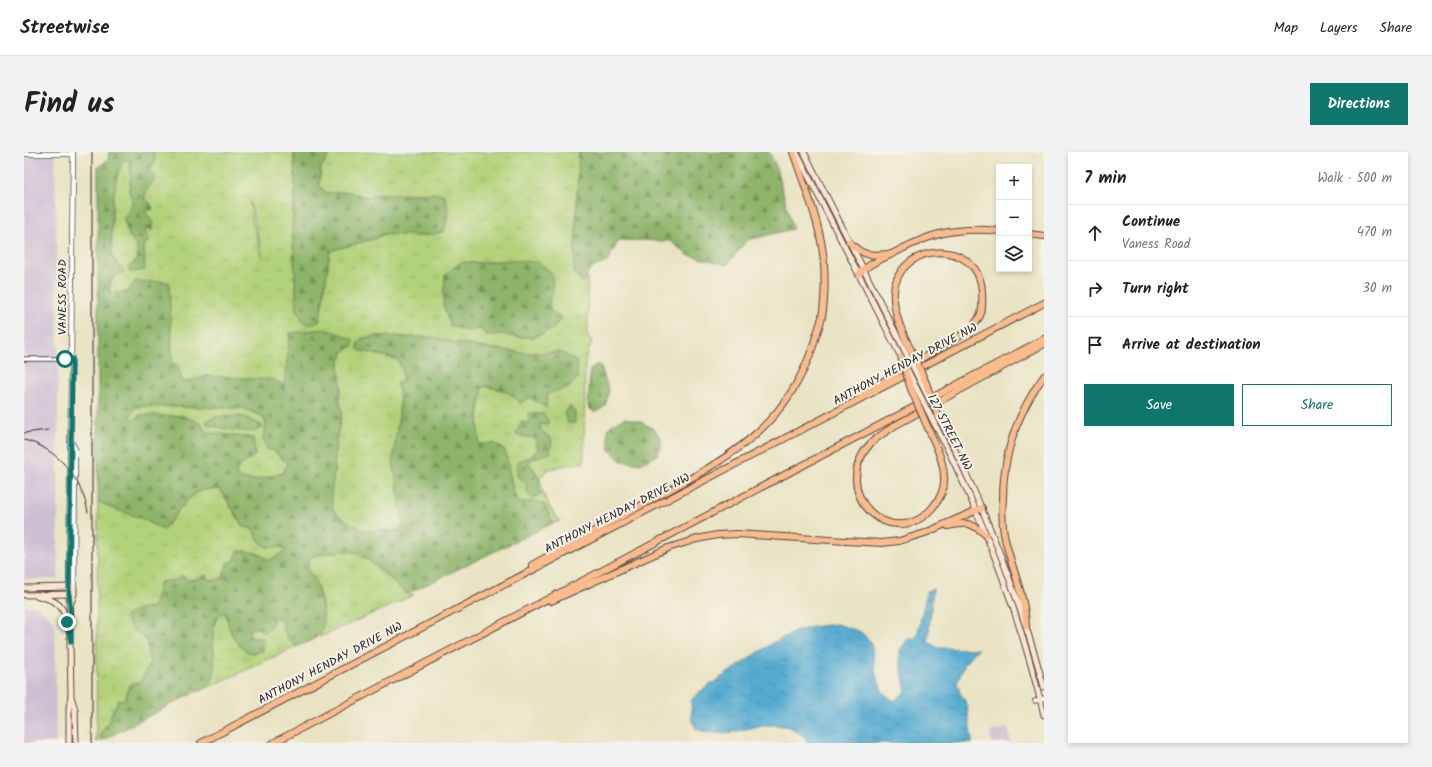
<!DOCTYPE html>
<meta charset="utf-8">
<style>
:root{--surface:#fff;--page:#f2f2f2;--text:#222;--muted:#767676;--line:#e0e0e0;--accent:#0f766e}
body{margin:0;font-family:Kalam,sans-serif;background:var(--page);color:var(--text)}
.controls{position:absolute;right:12px;top:12px;display:grid;overflow:hidden;border-radius:0px;box-shadow:0 2px 6px #0003}
.controls button{width:36px;height:36px;display:grid;place-items:center;padding:0;border:0;border-bottom:1px solid var(--line);background:var(--surface);color:var(--text);font:20px sans-serif}
.stop{position:absolute;width:12px;height:12px;margin:-9px;border:3px solid #0f766e;border-radius:50%;background:#fff}
.stop.end{background:#0f766e;border-color:#fff;box-shadow:0 1px 4px #0008}
.list{margin:0;padding:0;list-style:none}
h2{display:flex;justify-content:space-between;align-items:center;height:52px;margin:0;padding:0 16px;font-size:17px}
h2 small{font-size:13px;font-weight:400;color:var(--muted)}
.list li{display:grid;grid-template-columns:26px 1fr auto;gap:12px;align-items:center;box-sizing:border-box;height:56px;padding:0 16px;border-top:1px solid var(--line)}
.list b{display:block;font-size:15px;white-space:nowrap}
.list p{margin:0;font-size:13px;white-space:nowrap;color:var(--muted)}
.list em{font-size:13px;font-style:normal;color:var(--muted)}
.actions{display:flex;gap:8px;padding:12px 16px}
.actions a{flex:1;padding:9px 0;border:1px solid var(--accent);border-radius:0px;text-align:center;font-size:14px;color:var(--accent)}
.actions .main{background:var(--accent);color:#fff}
.icon{flex:none;width:22px;height:22px;fill:none;stroke:currentColor;stroke-width:2;stroke-linecap:round;stroke-linejoin:round}
.map{position:relative;flex:none;width:1020px;height:591px;overflow:hidden;border-radius:0px}
header{display:flex;align-items:center;gap:24px;box-sizing:border-box;height:56px;padding:0 20px;background:var(--surface);border-bottom:1px solid var(--line)}
header strong{font-size:19px}
nav{display:flex;gap:22px;margin-inline-start:auto;font-size:14px}
.intro{display:flex;align-items:center;justify-content:space-between;box-sizing:border-box;height:96px;padding:0 24px}
h1{margin:0;font-size:28px}
.button{padding:10px 18px;border-radius:0px;background:var(--accent);color:#fff;font-size:14px;font-weight:700}
main{display:flex;gap:24px;padding:0 24px}
aside{flex:1;background:var(--surface);border-radius:0px;box-shadow:0 2px 6px #0003}
.map>svg:first-child{display:block}
.industrial{fill:#cdbed2}
.grass{fill:url(#grass-tufts);stroke:#6e7e52;fill-rule:evenodd}
.forest{fill:url(#forest-firs);stroke:#5c704a;fill-rule:evenodd}
.water{fill:url(#water-ripples);stroke:#406a7e}
.lines{fill:none;stroke-linecap:round;stroke-linejoin:round}
.minor-casing{stroke:#484742;stroke-width:5.5}
.tertiary-casing{stroke:#484742;stroke-width:6}
.secondary-casing{stroke:#484742;stroke-width:7}
.motorway-casing{stroke:#484742;stroke-width:8}
.minor{stroke:#fff;stroke-width:3.5}
.tertiary{stroke:#fff;stroke-width:4.5}
.secondary{stroke:#fde4d1;stroke-width:5}
.motorway{stroke:#fbbb8c;stroke-width:6}
.rail{stroke:#2b2b2b;stroke-width:1}
.secondary-bridge-casing{stroke:#484742;stroke-width:7;stroke-linecap:butt}
.motorway-bridge-casing{stroke:#484742;stroke-width:8;stroke-linecap:butt}
.secondary-bridge{stroke:#fde4d1;stroke-width:5}
.motorway-bridge{stroke:#fbbb8c;stroke-width:6}
.route{stroke:#0f766e;stroke-width:5}
.labels{text-anchor:middle;stroke-width:4;stroke-linejoin:round;paint-order:stroke}
.street-label{font-size:12px;fill:#2b2b2b;stroke:#f7f3e8}
</style>
<header>
<strong>Streetwise</strong>
<nav><a>Map</a><a>Layers</a><a>Share</a></nav>
</header>
<div class="intro"><h1>Find us</h1><a class="button">Directions</a></div>
<main>
<div class="map">
<svg width="1020" height="591" viewBox="0 0 1020 591">
<defs>
<pattern id="grass-tufts" width="24" height="20" patternUnits="userSpaceOnUse"><rect width="24" height="20" fill="#b2d279"/><path d="M3 7l-1-3M5 7V3M7 7l1-3M15 17l-1-3M17 17v-4M19 17l1-3" fill="none" stroke="#99b469"/></pattern>
<pattern id="forest-firs" width="22" height="20" patternUnits="userSpaceOnUse"><rect width="22" height="20" fill="#8db469"/><path d="M5 1l3.5 6h-7zM16 11l3.5 6h-7z" fill="#739357"/></pattern>
<pattern id="water-ripples" width="26" height="14" patternUnits="userSpaceOnUse"><rect width="26" height="14" fill="#54aad0"/><path d="M2 4q2-2 4 0t4 0M15 11q2-2 4 0t4 0" fill="none" stroke="#468ba9"/></pattern>
</defs>
<rect width="100%" height="100%" fill="#f7f3e8"/>
<filter id="ink" filterUnits="userSpaceOnUse"><feTurbulence type="fractalNoise" baseFrequency=".025" numOctaves="2"/><feDisplacementMap in="SourceGraphic" scale="8" xChannelSelector="R" yChannelSelector="G"/><feConvolveMatrix kernelMatrix="1 2 1 2 8 2 1 2 1" color-interpolation-filters="sRGB"/></filter>
<filter id="wash" filterUnits="userSpaceOnUse"><feTurbulence type="fractalNoise" baseFrequency=".012" numOctaves="4" result="noise"/><feDisplacementMap in="SourceGraphic" scale="16" xChannelSelector="R" yChannelSelector="G"/><feGaussianBlur stdDeviation="0.9" result="paint"/><feColorMatrix in="noise" values="0 0 0 0 0 0 0 0 0 0 0 0 0 0 0 0 0 1.4 0 .05"/><feComposite in="paint" operator="in"/></filter>
<g filter="url(#wash)">
<rect width="100%" height="100%" fill="#e9e3c3"/>
<g class="industrial">
<polygon points="0,0 31,0 34,220 34,427 0,427"/>
<polygon points="0,454 13,454 31,470 32,591 0,591"/>
<polygon points="984,576 987,591 968,591 966,580"/>
</g>
<g class="grass">
<path d="M130 0H270L271 41 268 73 273 158 279 170 298 155 306 99 352 86 360 82 399 84 410 41 384 42H354L342 45 326 40 302 41 295 33 297 15 308 0H555L550 121 558 130 563 123 564 184 568 189 561 209 560 310 537 314 523 318 516 326C518 342 525 357 536 369L529 371 520 352 508 349 494 352 489 339 485 321 470 291 455 293 454 265 459 234C474 237 487 238 496 251L505 245 513 250 523 242 530 239 536 200 500 201 373 184H351L337 187 352 203 373 207 378 217 379 229 372 232 375 238 376 252 373 281 369 309 380 373 377 379H340L316 365 309 357 307 343 310 320 312 288 318 260 316 250 317 235 315 214 319 200 328 194 299 177 266 181 260 241 215 226 184 224 159 231 154 214 148 209 147 174 103 140 85 142 86 131 90 124 100 120 88 104V53L92 27 97 10 100 6 107 10V25L105 38 108 47V52L100 67 105 83 113 95 114 107 106 114 107 120 120 118 121 80 123 75 127 79 121 59 129 57 126 51 120 47 123 37 130 26 125 17 131 11ZM226 49 239 106 228 68ZM487 108 529 138 525 149 526 158 510 185H493L478 182 464 184 456 177 437 110 455 111ZM525 270 516 271V278L528 287 504 311C512 318 515 324 515 334L504 342 502 331 494 309 506 305 514 298 512 286 492 283 504 272Z"/>
<path d="M111 254 218 256 239 264 242 271 239 288 263 312 259 321 232 328H217L212 322 213 316 231 303 229 286 181 280 159 264 116 263 110 268 105 266ZM220 265 237 273 231 279C218 278 202 279 190 273Z"/>
<path d="M196 337 213 364 219 375 229 377 243 395H258L263 398 245 409H210L203 411 199 426 194 428H186L182 423 174 427 136 430 129 455 111 459 106 475 122 487 126 510 120 524 115 531H109L105 534 101 548 89 557 86 567 78 580 77 585 79 588 72 590 74 349 90 357 117 366 139 378C150 365 164 342 180 338 185 337 191 337 196 337Z"/>
<path d="M320 399 332 400 345 408 383 442 390 443 296 485 295 483C305 470 295 430 284 419V407L288 404Z"/>
<path d="M202 460V465L210 487H235L231 486 225 482V478L232 475 236 477 240 482 246 475 251 465 257 467C260 477 263 491 274 494L174 540 173 539C177 536 184 534 186 530 200 514 175 469 202 460Z"/>
</g>
<g class="forest">
<path d="M85 0H130L131 11 125 17 131 26 123 37 120 47 126 51 129 57 121 59 129 71 128 79 123 75 121 80 126 89 120 93 121 118 105 120 106 114 114 107 113 95 105 83 100 67 108 52V47L105 38 107 25V10L101 7C88 20 85 84 88 103 89 109 96 115 100 120L90 124 86 131 85 141 103 140 111 129 145 130 148 208 154 214 159 231 184 224 250 228 259 232 260 240 266 181 299 177 317 182 330 188 328 194 319 200 315 214 317 235 315 248 318 260 312 288 310 320 307 343 309 357 316 365 340 379H376L380 373 369 309 376 253 375 238 372 232 379 229 378 217 373 207 334 198V190L337 187 351 184 406 185 467 197 500 201 536 200 554 210 553 227 544 236 523 242 522 255 505 245 496 252C488 239 473 236 459 234L454 265 455 292 470 291 481 298 489 339 494 352 508 349 520 352 529 371 383 442 345 408 332 400 320 399 307 400 289 404 284 407V419C286 422 289 424 290 426 295 437 304 474 296 482 291 488 280 491 274 494 263 491 260 477 257 467L251 465 246 475 240 482 236 477 232 475 225 478V482L231 486H240L241 493 239 499C236 499 233 501 230 501 214 502 202 474 202 460 175 467 200 514 186 530 184 534 177 536 173 539L79 588 77 585 78 580 86 567 94 548H101C105 539 103 532 115 531L120 524 126 510 122 487 106 475 101 464 111 459 129 455 136 430 152 428 158 423 164 428 174 427 182 423 186 428H194L199 426 203 411 210 409 214 399C227 399 235 400 245 409L262 398C256 393 250 397 243 395 236 392 231 384 229 377L219 375 213 364 196 337C191 337 185 337 180 338 164 342 150 365 139 378L117 366 90 357 74 349V15L84 8ZM111 254 218 256 239 264 242 271 239 288 243 297 251 299 263 312 259 321 232 328H217L212 322 213 316 231 303 229 286 181 280 176 271 159 264 116 263 110 268 106 266Z"/>
<path d="M270 0H308L297 15 295 33 302 41 326 40 342 45 354 42 383 43 410 41 420 42C425 57 426 65 419 80L399 84 360 82 352 86 306 99 296 168 287 173 279 170 273 158 268 73 271 41Z"/>
<polygon points="555,0 745,0 751,12 769,77 723,88 703,113 664,103 646,89 595,88 583,110 567,116 558,131 550,121"/>
<polygon points="487,108 514,110 528,121 529,138 525,149 526,158 537,166 528,178 510,185 493,185 478,182 464,184 456,177 442,179 426,173 419,153 421,123 437,110 455,111"/>
<polygon points="573,212 577,215 585,239 581,254 571,261 564,255 566,218"/>
<polygon points="546,254 551,260 551,271 544,271 540,262"/>
<polygon points="505,261 520,262 525,270 523,274 516,271 516,278 528,287 526,301 509,307 504,311 515,325 515,334 517,342 508,346 504,342 502,331 493,324 494,309 506,305 514,298 511,286 492,283 497,269 504,272"/>
<path d="M206 264 220 265 237 273 238 276C236 277 234 278 232 279 224 281 188 276 182 271V269L191 265Z"/>
<path d="M601 266 617 270 631 278 637 286V296L632 304 616 312 597 309 585 297C583 276 580 275 601 266Z"/>
</g>
<path class="water" d="M909 437 904 490 914 496 954 497 941 511 933 531 936 541 943 552 948 591H783L782 586C776 581 768 575 760 574 728 568 706 590 672 577L668 567 667 549 674 541 750 490 773 479 788 475 813 472 837 480 847 490 852 523 859 541 870 549 882 539 876 509V498L883 488 893 485 903 439Z"/>
</g>
<g filter="url(#ink)">
<g class="lines">
<g class="minor-casing">
<g id="minor">
<polyline points="0,207 48,207"/>
<polyline points="1011,549 1020,546"/>
</g>
</g>
<g class="tertiary-casing">
<g id="tertiary">
<polyline points="0,2 49,2"/>
<polyline points="47,289 51,297 50,435"/>
<polyline points="45,435 49,0"/>
</g>
</g>
<g class="secondary-casing">
<g id="secondary">
<polyline points="772,0 877,205"/>
<polyline points="780,0 884,205"/>
<path d="M913 262C958 349 994 441 1020 535"/>
<path d="M907 265C957 359 995 459 1020 563"/>
<polyline points="45,435 47,544 45,556 45,591"/>
<polyline points="0,436 50,435 50,442 47,451"/>
<polyline points="0,443 47,442"/>
<path d="M11 443C35 449 40 452 44 477"/>
<polyline points="47,545 51,557 52,591"/>
</g>
</g>
<g class="motorway-casing">
<g id="motorway">
<polyline points="1005,82 1020,84"/>
<path d="M825 90C839 104 846 104 865 102"/>
<path d="M835 122C843 113 855 108 866 103 905 82 930 74 975 79"/>
<path d="M836 243 946 178C959 163 959 159 958 139 955 87 876 88 870 139 868 159 879 183 888 200"/>
<path d="M901 269C908 286 919 305 920 324 921 335 917 346 909 355 869 403 803 341 846 292 853 285 862 280 870 274L1020 192"/>
<path d="M924 374C943 370 947 370 962 383"/>
<path d="M508 413C548 391 587 370 627 348 701 308 763 277 790 191 792 182 796 174 798 165 801 148 801 128 800 111 797 72 781 36 769 0"/>
<polyline points="527,449 644,396 673,387 693,383 713,382 822,389 858,391 875,389 901,381 958,356"/>
<path d="M1002 474C1001 442 986 413 980 382 978 371 978 358 979 346 979 301 994 260 1020 224"/>
<polyline points="177,591 1020,151"/>
<polyline points="249,591 1020,187"/>
</g>
</g>
<use href="#minor" class="minor"/>
<use href="#tertiary" class="tertiary"/>
<use href="#secondary" class="secondary"/>
<use href="#motorway" class="motorway"/>
<g class="rail">
<polyline points="68,0 68,591"/>
<polyline points="0,281 24,278"/>
<path d="M0 288C34 296 58 327 64 360"/>
</g>
<g class="secondary-bridge-casing">
<g id="secondary-bridge">
<polyline points="884,205 905,247"/>
<polyline points="884,219 907,265"/>
</g>
</g>
<g class="motorway-bridge-casing">
<g id="motorway-bridge">
<polyline points="888,200 902,231 913,262"/>
<polyline points="877,205 887,237 901,269"/>
</g>
</g>
<use href="#secondary-bridge" class="secondary-bridge"/>
<use href="#motorway-bridge" class="motorway-bridge"/>
</g>
</g>
<g class="lines" filter="url(#ink)">
<polyline class="route" points="41,207 48,207 45,442 46,452 47,490 43,470"/>
</g>
<g class="labels">
<g class="street-label">
<text transform="translate(38 145) rotate(-90)" y="4">VANESS ROAD</text>
<text transform="translate(881 212) rotate(-28)" y="4">ANTHONY HENDAY DRIVE NW</text>
<text transform="translate(926 280) rotate(63)" y="4">127 STREET NW</text>
<text transform="translate(593 361) rotate(-27)" y="4">ANTHONY HENDAY DRIVE NW</text>
<text transform="translate(306 511) rotate(-28)" y="4">ANTHONY HENDAY DRIVE NW</text>
</g>
</g>
</svg>
<div class="controls">
<button>+</button>
<button>−</button>
<button><svg class="icon" aria-label="layers" viewBox="0 0 24 24"><path d="M12 4l9 5-9 5-9-5zM3 14l9 5 9-5"/></svg></button>
</div>
<div class="stop" style="left:41px;top:207px"></div>
<div class="stop end" style="left:43px;top:470px"></div>
</div>
<aside>
<h2>7 min<small>Walk · 500 m</small></h2>
<ul class="list">
<li><svg class="icon" aria-label="ahead" viewBox="0 0 24 24"><path d="M12 20V5M6 11l6-6 6 6"/></svg><div><b>Continue</b><p>Vaness Road</p></div><em>470 m</em></li>
<li><svg class="icon" aria-label="right" viewBox="0 0 24 24"><path d="M7 20v-9h11M14 6l5 5-5 5"/></svg><div><b>Turn right</b></div><em>30 m</em></li>
<li><svg class="icon" aria-label="arrive" viewBox="0 0 24 24"><path d="M6 21V4h12l-3 4 3 4H6"/></svg><div><b>Arrive at destination</b></div></li>
</ul>
<div class="actions"><a class="main">Save</a><a>Share</a></div>
</aside>
</main>
